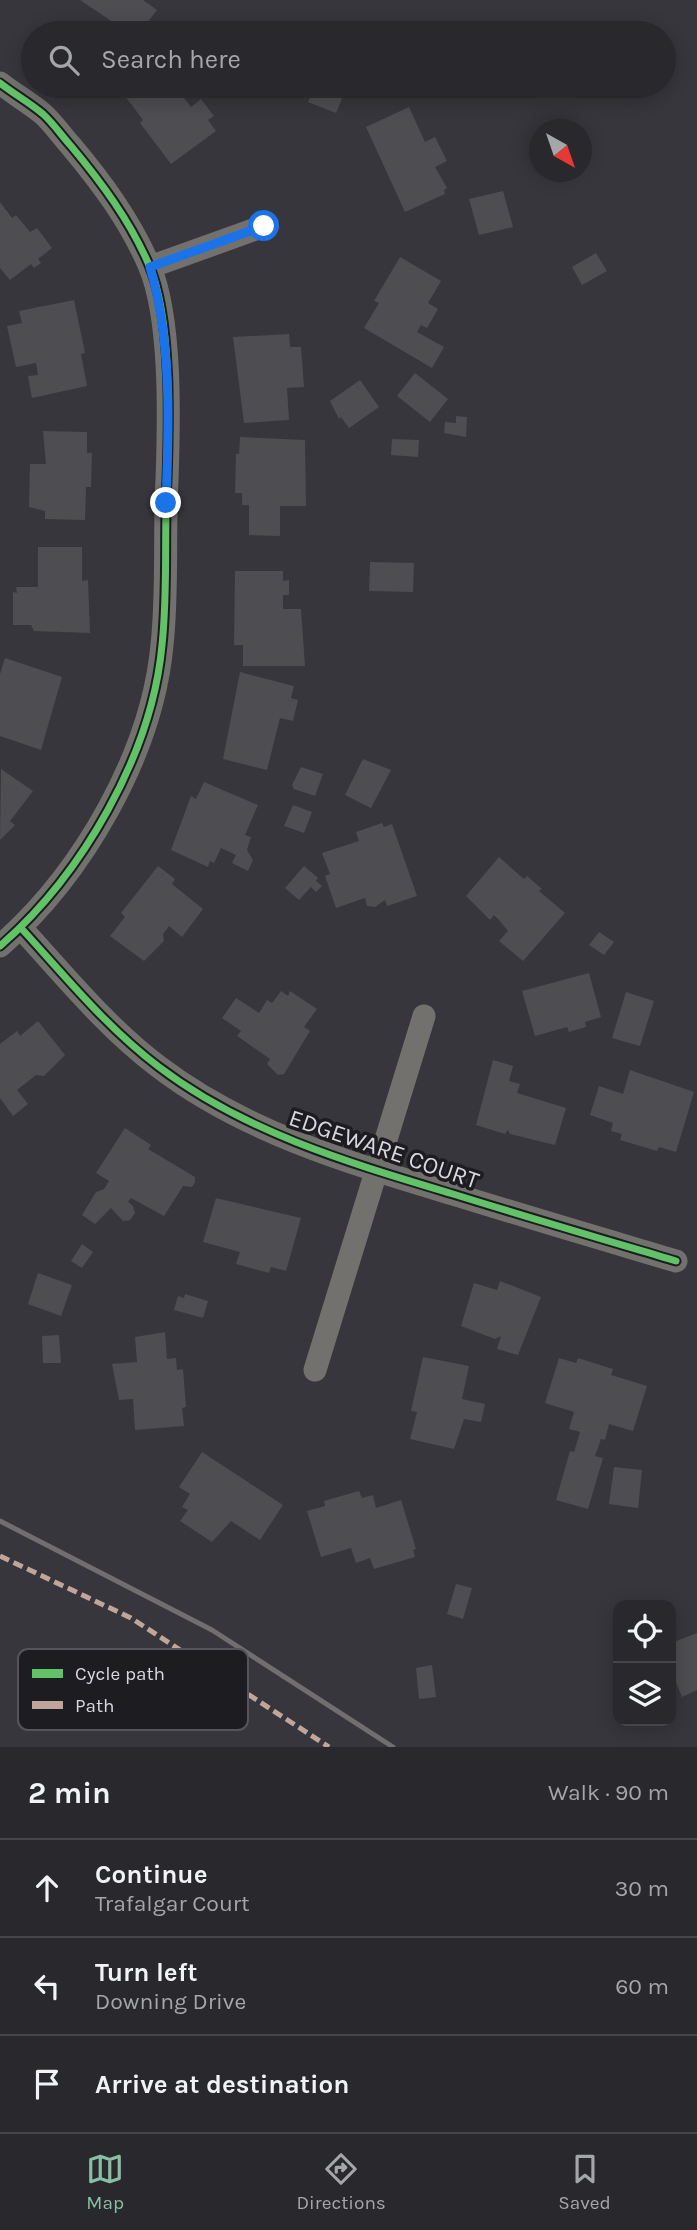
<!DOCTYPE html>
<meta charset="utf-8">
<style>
:root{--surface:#29282d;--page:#313035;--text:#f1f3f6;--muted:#a5a6aa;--line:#454449;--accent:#8abfa5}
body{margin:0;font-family:Karla,sans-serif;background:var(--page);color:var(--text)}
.controls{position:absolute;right:21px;bottom:21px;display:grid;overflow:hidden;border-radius:14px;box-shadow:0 4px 18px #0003}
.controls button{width:63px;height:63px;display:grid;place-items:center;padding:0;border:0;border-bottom:2px solid var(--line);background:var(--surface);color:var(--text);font:35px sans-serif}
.compass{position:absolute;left:529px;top:119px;width:63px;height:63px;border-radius:50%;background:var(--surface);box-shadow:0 4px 18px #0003;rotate:140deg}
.stop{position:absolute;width:21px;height:21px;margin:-16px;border:5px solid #1a73e8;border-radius:50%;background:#fff}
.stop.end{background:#1a73e8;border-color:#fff;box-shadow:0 2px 7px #0008}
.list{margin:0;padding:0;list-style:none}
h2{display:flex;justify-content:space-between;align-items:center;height:91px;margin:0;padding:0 28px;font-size:30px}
h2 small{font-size:23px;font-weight:400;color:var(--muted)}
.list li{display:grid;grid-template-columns:46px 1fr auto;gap:21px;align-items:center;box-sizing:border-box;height:98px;padding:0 28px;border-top:2px solid var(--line)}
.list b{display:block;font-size:26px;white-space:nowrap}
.list p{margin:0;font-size:23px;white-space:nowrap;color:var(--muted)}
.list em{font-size:23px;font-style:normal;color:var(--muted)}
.icon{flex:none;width:38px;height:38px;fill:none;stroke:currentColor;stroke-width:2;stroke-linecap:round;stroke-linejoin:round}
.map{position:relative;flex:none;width:697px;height:1747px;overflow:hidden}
.search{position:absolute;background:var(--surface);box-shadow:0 4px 18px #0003;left:21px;right:21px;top:21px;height:77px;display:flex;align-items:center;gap:18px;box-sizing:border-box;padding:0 24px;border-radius:38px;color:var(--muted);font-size:26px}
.sheet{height:385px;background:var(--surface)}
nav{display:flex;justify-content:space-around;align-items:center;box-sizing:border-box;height:98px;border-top:2px solid var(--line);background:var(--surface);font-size:19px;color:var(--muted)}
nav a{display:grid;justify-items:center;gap:4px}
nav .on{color:var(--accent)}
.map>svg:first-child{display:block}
.building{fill:#4d4d52}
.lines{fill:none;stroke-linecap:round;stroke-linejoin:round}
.minor{stroke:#73716d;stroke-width:23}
.rail{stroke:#706e6f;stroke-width:5}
.quiet{stroke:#c0a59a;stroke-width:5;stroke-dasharray:10 5;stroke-linecap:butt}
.cycleway-casing{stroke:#1d1c21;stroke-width:11}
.cycleway{stroke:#61c268;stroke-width:7}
.route{stroke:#1a73e8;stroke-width:9}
.labels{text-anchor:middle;stroke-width:7;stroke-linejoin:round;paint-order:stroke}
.street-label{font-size:24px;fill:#d8d7df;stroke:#1d1c21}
.key{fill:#1d1c21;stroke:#55545a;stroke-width:2}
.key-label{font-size:19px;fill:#d8d7df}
</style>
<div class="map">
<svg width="697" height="1747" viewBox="0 0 697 1747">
<rect width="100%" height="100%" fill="#37363c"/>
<g class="building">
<polygon points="80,0 143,0 157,10 139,33 129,33"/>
<polygon points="130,86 175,86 191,107 201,99 214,116 208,120 216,131 171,164 140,123 143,120 122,92"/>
<polygon points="294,86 347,86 336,113 308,102 312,93"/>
<polygon points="409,107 425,142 435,137 447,161 435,167 447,188 444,190 445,194 405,212 366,127"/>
<polygon points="503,191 513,227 479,235 469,199"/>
<polygon points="0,202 12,218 16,215 30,232 37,228 52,248 38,259 41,263 34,268 31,264 10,280 0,268"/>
<polygon points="596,253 607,271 582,285 572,267"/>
<polygon points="400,257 441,281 428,303 438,309 427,328 421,325 417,332 444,347 432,368 364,328 379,303 374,301"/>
<polygon points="74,300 85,353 81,354 87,386 32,398 28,376 38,375 36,363 16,367 7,326 22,323 19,311"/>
<polygon points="289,334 290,347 301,347 304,387 287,388 289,420 244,423 233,337"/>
<polygon points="415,373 448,399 430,422 397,396"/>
<polygon points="360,380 379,407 349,428 341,417 339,419 330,401"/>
<polygon points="456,416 467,417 466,437 444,433 445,422 456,423"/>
<polygon points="43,431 87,432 87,453 92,453 91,487 86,487 85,520 45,519 45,511 29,507 30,464 46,464"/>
<polygon points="240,437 305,440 306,506 280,506 280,536 249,535 249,505 242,505 242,493 235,493 236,454 239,454"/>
<polygon points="392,439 419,440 418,457 391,455"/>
<polygon points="38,547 82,547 82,581 88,580 90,633 34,631 31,625 13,625 13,592 17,593 16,587 38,587"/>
<polygon points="370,562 414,563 413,592 369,591"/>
<polygon points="235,571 283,571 283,581 289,580 289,595 283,595 283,609 301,609 305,666 243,666 243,645 234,645"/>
<polygon points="5,658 62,677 41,750 0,736 0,674"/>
<polygon points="240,672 294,686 291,698 298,700 293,721 280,718 267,770 223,759"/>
<polygon points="363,759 391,770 371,808 345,795"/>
<polygon points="301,767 323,774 315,796 294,789 292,785"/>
<polygon points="1,769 33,791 10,821 15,825 0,840"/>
<polygon points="204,782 258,805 245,835 251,837 247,850 253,860 248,871 232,863 236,855 221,848 214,863 210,861 208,867 171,850 191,796 196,799"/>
<polygon points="293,805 312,812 304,833 284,826"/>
<polygon points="382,823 384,827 392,824 417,896 387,906 385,900 375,907 367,906 365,898 336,908 325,876 330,874 322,853 359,841 356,832"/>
<polygon points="499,857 524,879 527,876 542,889 539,891 565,913 523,961 499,941 508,931 499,920 494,915 490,920 466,896"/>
<polygon points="158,866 175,879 172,884 203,909 182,937 169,926 163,934 164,941 144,961 110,936 125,917 121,913"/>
<polygon points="304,866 318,878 316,881 322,886 316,892 311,887 299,900 285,888"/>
<polygon points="599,932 614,942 604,955 589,945"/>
<polygon points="589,973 601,1017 585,1022 586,1027 569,1032 567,1027 535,1036 522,991"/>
<polygon points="281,991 288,996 290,991 317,1009 304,1027 310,1031 284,1074 278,1075 267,1064 270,1059 237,1036 241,1031 222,1018 236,998 259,1013 267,1000 272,1003"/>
<polygon points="626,992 654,1001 640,1046 612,1038"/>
<polygon points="38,1021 65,1055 44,1076 36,1075 17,1090 28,1104 13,1116 0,1098 0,1044 17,1031 20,1036"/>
<polygon points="493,1060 513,1066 509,1081 520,1084 517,1093 566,1108 555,1145 510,1134 508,1130 505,1134 476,1125"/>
<polygon points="630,1070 694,1092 676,1152 659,1147 657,1151 620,1140 622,1134 611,1131 613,1123 590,1115 599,1086 623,1094"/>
<polygon points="125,1128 151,1145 148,1149 195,1177 195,1182 192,1187 183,1186 164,1216 131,1198 128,1202 133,1206 135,1213 130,1220 123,1221 111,1208 95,1224 82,1215 96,1192 104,1189 109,1181 96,1173"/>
<polygon points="216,1198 301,1218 286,1271 271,1267 269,1273 236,1264 240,1252 203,1242"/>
<polygon points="82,1244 93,1252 82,1268 71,1261"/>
<polygon points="38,1273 72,1285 61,1316 28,1304"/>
<polygon points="500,1281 541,1297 518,1355 497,1349 501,1336 495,1339 461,1326 474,1283 497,1290"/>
<polygon points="185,1294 208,1301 203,1318 174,1310 178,1296 184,1298"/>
<polygon points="165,1332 167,1359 176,1358 177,1370 183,1369 186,1407 182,1408 184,1426 135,1430 133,1399 119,1400 112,1364 137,1362 135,1337"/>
<polygon points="59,1335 61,1363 43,1363 42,1336"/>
<polygon points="423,1357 469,1366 462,1399 485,1404 481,1422 464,1419 454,1449 410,1439 417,1412 411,1411"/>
<polygon points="559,1358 576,1363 578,1358 613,1369 611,1375 647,1386 633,1431 609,1424 605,1440 601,1439 595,1456 603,1458 588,1509 556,1500 570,1451 574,1452 580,1432 569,1429 574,1412 545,1403"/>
<polygon points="202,1452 283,1505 260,1540 231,1521 212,1542 180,1521 188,1510 182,1507 190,1494 179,1487"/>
<polygon points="614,1467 642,1470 638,1508 609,1504"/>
<polygon points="359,1491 362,1498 373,1495 376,1508 401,1500 416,1549 413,1550 415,1557 374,1569 370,1558 356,1563 351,1548 321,1557 307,1511 325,1506 324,1501"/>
<polygon points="456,1584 472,1588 463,1619 447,1614"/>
<polygon points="697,1633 697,1690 682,1697 671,1670 671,1643"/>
<polygon points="432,1665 436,1697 419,1699 416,1668"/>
</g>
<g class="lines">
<g class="minor">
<path d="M0 83C14 94 30 103 43 114 53 123 62 136 71 146 102 183 130 221 149 265 172 318 169 423 167 480 164 535 168 590 162 645 152 754 82 875 0 946"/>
<polyline points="150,267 264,226"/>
<path d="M21 928C65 976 107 1028 159 1067 246 1133 350 1163 453 1194 527 1217 602 1239 676 1261"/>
<polyline points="315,1370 424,1016"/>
</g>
<polyline class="rail" points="0,1521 212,1630 393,1747"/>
<polyline class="quiet" points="0,1556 131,1618 329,1747"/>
<g class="cycleway-casing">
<g id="cycleway">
<path d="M0 83C14 94 30 103 43 114 53 123 62 136 71 146 102 183 130 221 149 265 172 318 169 423 167 480 164 535 168 590 162 645 152 754 82 875 0 946"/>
<path d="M21 928C65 976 107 1028 159 1067 246 1133 350 1163 453 1194 527 1217 602 1239 676 1261"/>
</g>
</g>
<use href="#cycleway" class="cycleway"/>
</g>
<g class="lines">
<path class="route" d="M166 503C169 424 172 342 150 267L264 226"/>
</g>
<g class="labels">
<g class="street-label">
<text transform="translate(384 1149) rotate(19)" y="8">EDGEWARE COURT</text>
</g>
</g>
<rect x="18" y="1649" width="230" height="81" rx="10" class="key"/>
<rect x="32" y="1669" width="31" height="9" fill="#61c268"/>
<rect x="32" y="1701" width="31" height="8" fill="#c0a59a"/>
<g class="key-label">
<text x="75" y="1680">Cycle path</text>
<text x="75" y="1712">Path</text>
</g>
</svg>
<div class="controls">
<button><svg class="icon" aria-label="locate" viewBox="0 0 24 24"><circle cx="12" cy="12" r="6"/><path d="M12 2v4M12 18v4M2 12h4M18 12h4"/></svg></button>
<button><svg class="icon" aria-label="layers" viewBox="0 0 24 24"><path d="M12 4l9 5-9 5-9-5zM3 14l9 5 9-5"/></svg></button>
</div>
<svg class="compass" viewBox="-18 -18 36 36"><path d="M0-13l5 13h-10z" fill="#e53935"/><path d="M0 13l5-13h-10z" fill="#a5a6aa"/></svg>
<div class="stop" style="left:264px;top:226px"></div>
<div class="stop end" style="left:166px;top:503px"></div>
<div class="search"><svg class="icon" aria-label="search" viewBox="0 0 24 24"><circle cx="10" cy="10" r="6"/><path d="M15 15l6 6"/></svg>Search here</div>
</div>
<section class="sheet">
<h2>2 min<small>Walk · 90 m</small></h2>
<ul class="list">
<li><svg class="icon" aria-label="ahead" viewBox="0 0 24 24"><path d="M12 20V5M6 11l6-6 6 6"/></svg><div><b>Continue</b><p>Trafalgar Court</p></div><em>30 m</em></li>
<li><svg class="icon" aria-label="left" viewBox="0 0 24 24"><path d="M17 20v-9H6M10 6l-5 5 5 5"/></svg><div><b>Turn left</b><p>Downing Drive</p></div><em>60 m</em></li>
<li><svg class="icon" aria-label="arrive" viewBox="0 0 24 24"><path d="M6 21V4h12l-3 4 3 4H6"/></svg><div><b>Arrive at destination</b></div></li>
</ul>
</section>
<nav>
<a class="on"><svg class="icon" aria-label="map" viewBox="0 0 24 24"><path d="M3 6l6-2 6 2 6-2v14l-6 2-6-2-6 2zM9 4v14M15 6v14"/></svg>Map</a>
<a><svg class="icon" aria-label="directions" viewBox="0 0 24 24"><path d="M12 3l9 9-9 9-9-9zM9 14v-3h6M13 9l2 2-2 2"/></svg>Directions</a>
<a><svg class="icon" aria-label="saved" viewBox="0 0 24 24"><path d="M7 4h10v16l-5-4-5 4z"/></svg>Saved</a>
</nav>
